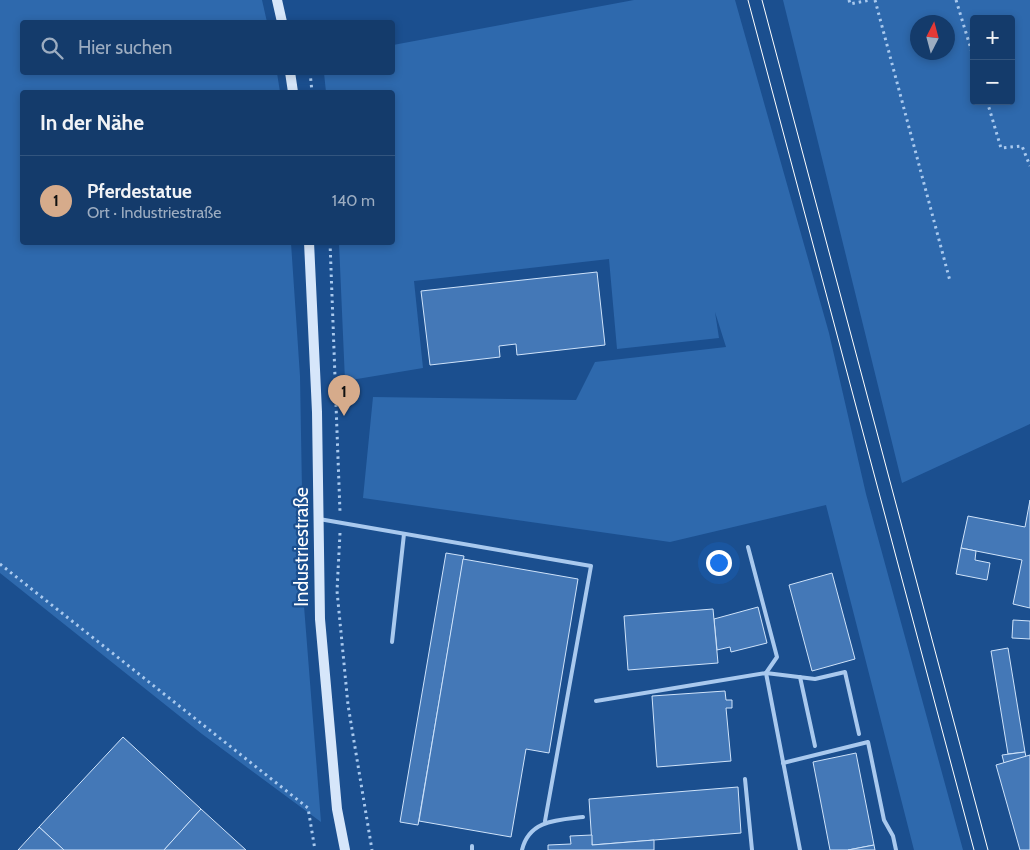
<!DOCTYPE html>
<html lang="de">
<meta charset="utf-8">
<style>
:root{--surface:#143b6b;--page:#1d4271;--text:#f1f3f6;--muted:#9dadc1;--line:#33557e;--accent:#d6ab8b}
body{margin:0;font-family:Cabin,sans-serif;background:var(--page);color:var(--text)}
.controls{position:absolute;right:15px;top:15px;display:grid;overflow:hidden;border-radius:5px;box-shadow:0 2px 8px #0003}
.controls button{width:45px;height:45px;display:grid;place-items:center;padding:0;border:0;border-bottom:1px solid var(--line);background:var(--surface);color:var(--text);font:25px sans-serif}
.compass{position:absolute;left:910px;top:15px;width:45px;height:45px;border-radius:50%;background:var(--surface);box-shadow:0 2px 8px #0003;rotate:6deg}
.you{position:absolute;left:718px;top:562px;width:18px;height:18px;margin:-12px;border:4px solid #fff;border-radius:50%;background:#1a73e8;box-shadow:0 0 0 8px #1a73e833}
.badge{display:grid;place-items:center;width:32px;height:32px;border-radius:50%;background:var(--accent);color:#111;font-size:16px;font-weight:700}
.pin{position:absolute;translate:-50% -41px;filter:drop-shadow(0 1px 2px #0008)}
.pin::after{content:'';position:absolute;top:26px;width:18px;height:15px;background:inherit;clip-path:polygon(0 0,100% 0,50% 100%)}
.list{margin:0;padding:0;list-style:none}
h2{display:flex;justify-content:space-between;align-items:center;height:65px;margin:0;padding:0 20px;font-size:21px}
h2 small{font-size:16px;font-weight:400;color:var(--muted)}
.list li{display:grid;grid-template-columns:32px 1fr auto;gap:15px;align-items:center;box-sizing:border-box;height:90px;padding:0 20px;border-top:1px solid var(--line)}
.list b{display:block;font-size:19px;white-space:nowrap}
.list p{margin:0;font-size:16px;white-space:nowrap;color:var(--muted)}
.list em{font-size:16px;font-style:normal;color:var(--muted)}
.icon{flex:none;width:28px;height:28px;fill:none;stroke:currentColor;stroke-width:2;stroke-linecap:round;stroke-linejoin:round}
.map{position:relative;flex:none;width:1030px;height:850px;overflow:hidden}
.search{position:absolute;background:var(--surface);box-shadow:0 2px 8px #0003;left:20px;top:20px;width:375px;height:55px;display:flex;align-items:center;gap:12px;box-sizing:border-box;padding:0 18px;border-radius:5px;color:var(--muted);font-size:19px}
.panel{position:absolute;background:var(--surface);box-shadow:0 2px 8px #0003;left:20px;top:90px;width:375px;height:155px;border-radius:5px}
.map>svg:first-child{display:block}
.green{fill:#2e69ad;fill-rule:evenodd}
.building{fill:#4478b7;stroke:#cfe3fa}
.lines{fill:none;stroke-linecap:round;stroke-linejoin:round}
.path{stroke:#a9c9ee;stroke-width:3;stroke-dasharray:2.5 4;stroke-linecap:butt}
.service{stroke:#a9c9ee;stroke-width:4}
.secondary{stroke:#d6e6fa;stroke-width:10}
.tram{stroke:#fff;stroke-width:1}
.labels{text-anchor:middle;stroke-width:4.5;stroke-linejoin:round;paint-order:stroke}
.street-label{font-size:19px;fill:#fff;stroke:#1b4f8f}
</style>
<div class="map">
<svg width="1030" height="850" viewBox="0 0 1030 850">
<rect width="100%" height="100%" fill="#1b4f8f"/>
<g class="green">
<polygon points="0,0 262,0 267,22 22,22 22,72 277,73 280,92 22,92 22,242 291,243 300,376 304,606 321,822 202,734 0,573"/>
<polygon points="634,0 735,0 829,333 866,494 963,850 914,850 826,505 670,542 363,498 373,397 576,400 595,362 726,347 715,312 719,338 617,349 609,259 414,281 423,368 345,381 339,243 392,242 392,92 326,92 324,73 392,72 393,45"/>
<path d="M783 0H1030V424L902 483ZM974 19H1011V101H974ZM918 22H948V52H918Z"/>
</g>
<g class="building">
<polygon points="597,272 605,345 517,355 516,344 499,346 500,357 430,365 421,291"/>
<polygon points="1030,500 1030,608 1013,604 1022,560 961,548 968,516 1025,527"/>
<polygon points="961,548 976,551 975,560 990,563 987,580 956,574"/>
<polygon points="446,553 464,556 418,825 400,822"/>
<polygon points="463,559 578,579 549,753 526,749 511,837 419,821"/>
<polygon points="832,573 855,659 812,671 789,585"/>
<polygon points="758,607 767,643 731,652 730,647 717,650 714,619"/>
<polygon points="713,609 718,663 628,670 624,616"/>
<polygon points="1013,620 1030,621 1030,639 1012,638"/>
<polygon points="1008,648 1025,752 1008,754 991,651"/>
<polygon points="725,691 726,700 732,700 732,708 726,708 731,761 657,767 652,696"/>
<polygon points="123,737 201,809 164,850 64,850 39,827"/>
<polygon points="1025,752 1026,757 1004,763 1002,755"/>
<polygon points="856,753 874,845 848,850 830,850 813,762"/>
<polygon points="1030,755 1030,850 1020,850 996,765"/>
<polygon points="738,787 741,833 592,845 589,799"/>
<polygon points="201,809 246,850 164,850"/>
<polygon points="39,827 64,850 18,850"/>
<polygon points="592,835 592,845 654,840 654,850 548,850 548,845 571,844 570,836"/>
<polygon points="874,845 875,850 848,850"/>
</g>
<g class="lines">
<g class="path">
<polyline points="849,0 850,4 870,0"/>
<polyline points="875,0 950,281"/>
<polyline points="956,0 974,59"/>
<polyline points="310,72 312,92"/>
<polyline points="987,101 1001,148 1022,146 1030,166"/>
<polyline points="330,242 340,512"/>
<polyline points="340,533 337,591 348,705 372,850"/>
<polyline points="0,564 308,808 315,850"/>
</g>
<g class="service">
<polyline points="319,519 591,566 545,821"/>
<polyline points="748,547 777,657 766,673 800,850"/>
<polyline points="392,642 404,534"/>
<polyline points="800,677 815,746"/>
<polyline points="596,701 766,673 815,679 845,672 859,734"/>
<polyline points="783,763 868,742 884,820 893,836 896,850"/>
<polyline points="745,779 752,850"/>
<polyline points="472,850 472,846"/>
<path d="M522 850C529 820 557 820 583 817"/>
</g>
<g class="secondary">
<polyline points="277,0 282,22"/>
<polyline points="290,72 293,92"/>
<polyline points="309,242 317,412 320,619 337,809 345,850"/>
</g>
<g class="tram">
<polyline points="748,0 974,850"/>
<polyline points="762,0 988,850"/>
</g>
</g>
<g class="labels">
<g class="street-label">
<text transform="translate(301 547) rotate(-90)" y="7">Industriestraße</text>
</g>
</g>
</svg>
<div class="controls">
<button>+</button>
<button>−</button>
</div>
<svg class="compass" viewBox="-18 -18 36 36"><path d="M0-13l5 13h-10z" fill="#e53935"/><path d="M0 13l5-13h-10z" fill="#9dadc1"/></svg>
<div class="you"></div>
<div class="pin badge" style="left:344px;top:416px">1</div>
<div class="search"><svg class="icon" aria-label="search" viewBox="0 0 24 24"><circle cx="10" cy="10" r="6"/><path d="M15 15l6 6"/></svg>Hier suchen</div>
<section class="panel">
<h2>In der Nähe<small></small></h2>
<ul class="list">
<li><span class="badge">1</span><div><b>Pferdestatue</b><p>Ort · Industriestraße</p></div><em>140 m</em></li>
</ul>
</section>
</div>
